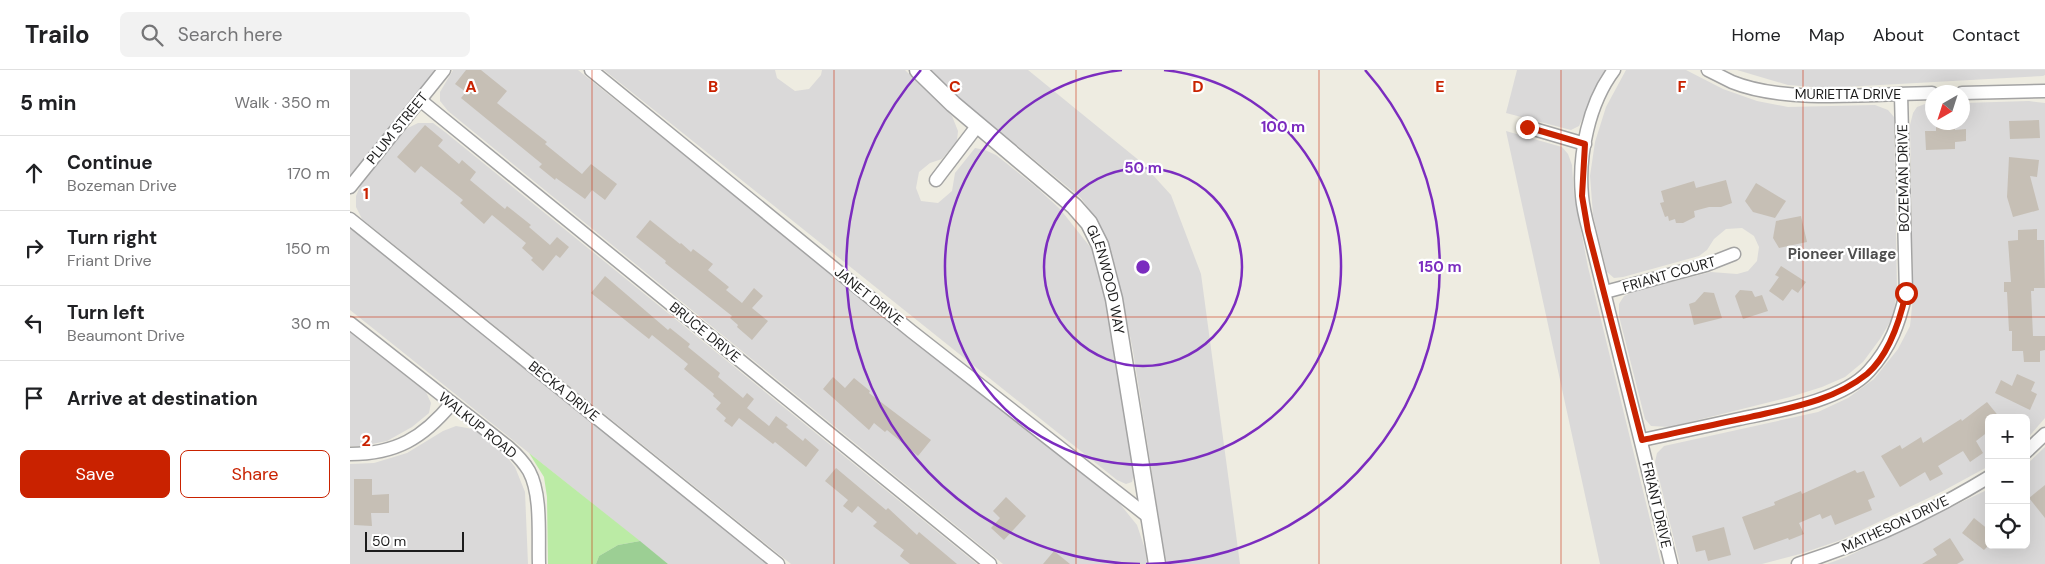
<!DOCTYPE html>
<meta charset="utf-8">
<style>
:root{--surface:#fff;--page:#f2f2f2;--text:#202124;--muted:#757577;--line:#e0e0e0;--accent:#c92200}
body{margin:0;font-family:"DM Sans",sans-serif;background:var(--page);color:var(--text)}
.controls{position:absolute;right:15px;bottom:15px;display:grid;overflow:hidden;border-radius:8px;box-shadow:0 5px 20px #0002}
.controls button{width:45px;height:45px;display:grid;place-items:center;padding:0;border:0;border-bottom:1px solid var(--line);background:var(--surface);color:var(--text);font:25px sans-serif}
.compass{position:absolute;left:1575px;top:15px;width:45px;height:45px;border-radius:50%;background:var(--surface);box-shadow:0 5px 20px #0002;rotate:219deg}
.scale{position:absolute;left:15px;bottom:12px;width:99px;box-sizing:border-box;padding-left:5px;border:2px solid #1c1c1c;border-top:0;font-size:14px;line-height:18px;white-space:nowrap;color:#1c1c1c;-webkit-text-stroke:4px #fff;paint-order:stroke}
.stop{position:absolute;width:15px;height:15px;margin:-11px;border:4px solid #c92200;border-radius:50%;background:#fff}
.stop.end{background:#c92200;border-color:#fff;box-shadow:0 1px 5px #0008}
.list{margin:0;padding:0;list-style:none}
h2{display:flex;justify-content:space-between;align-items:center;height:65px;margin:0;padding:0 20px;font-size:21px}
h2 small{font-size:16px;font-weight:400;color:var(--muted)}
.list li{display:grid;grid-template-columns:32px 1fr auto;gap:15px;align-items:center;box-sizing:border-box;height:75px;padding:0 20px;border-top:1px solid var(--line)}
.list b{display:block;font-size:19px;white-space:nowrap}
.list p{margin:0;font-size:16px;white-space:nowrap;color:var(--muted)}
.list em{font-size:16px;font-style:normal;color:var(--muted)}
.actions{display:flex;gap:10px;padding:15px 20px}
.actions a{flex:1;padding:11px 0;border:1px solid var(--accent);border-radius:8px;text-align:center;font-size:18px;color:var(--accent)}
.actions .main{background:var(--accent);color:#fff}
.icon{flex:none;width:28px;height:28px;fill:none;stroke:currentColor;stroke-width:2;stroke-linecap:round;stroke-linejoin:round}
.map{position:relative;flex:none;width:1695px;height:494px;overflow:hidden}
header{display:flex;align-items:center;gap:30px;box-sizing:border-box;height:70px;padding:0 25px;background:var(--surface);border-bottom:1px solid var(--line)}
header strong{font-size:24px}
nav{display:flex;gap:28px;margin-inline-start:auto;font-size:18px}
.search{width:350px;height:45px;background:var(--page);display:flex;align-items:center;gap:12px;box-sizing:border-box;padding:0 18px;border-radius:8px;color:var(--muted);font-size:19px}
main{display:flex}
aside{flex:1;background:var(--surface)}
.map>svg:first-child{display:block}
.residential{fill:#dad9d9}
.grass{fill:#bbeba5}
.forest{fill:#9ccf94}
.building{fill:#c6bfb5}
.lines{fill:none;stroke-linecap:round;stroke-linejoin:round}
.minor-casing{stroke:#a3a3a3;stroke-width:15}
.tertiary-casing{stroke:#a3a3a3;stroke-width:19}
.minor{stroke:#fff;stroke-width:12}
.tertiary{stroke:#fff;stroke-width:16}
.route{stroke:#c92200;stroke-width:6}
.grid{fill:none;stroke:#c92200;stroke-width:1;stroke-opacity:0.55}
.ring{fill:none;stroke:#7b2cbf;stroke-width:2.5}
.labels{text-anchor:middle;stroke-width:4.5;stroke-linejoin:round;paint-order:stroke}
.street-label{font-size:14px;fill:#1c1c1c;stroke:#fff}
.neighbourhood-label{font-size:15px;font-weight:bold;fill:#4f4f4f;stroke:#fff}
.grid-label{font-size:16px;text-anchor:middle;font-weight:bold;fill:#c92200;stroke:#fff;stroke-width:4.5;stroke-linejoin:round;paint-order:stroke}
.centre{fill:#7b2cbf;stroke:#fff;stroke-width:2.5}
.ring-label{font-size:15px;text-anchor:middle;font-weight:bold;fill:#7b2cbf;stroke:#fff;stroke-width:4.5;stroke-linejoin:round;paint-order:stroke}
</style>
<header>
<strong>Trailo</strong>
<div class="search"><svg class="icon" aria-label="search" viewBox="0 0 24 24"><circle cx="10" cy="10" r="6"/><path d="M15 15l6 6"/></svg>Search here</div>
<nav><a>Home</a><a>Map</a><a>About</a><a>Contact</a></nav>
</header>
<main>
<aside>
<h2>5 min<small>Walk · 350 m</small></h2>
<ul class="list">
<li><svg class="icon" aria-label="ahead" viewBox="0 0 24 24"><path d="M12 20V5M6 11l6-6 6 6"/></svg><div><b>Continue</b><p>Bozeman Drive</p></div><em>170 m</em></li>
<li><svg class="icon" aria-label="right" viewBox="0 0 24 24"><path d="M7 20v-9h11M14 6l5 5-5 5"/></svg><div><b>Turn right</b><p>Friant Drive</p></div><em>150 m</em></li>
<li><svg class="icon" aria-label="left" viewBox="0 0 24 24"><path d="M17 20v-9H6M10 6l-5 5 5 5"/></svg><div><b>Turn left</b><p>Beaumont Drive</p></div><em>30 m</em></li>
<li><svg class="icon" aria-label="arrive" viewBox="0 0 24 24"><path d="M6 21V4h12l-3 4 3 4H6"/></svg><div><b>Arrive at destination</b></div></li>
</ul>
<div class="actions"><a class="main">Save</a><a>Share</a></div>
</aside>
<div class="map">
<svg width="1695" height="494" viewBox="0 0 1695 494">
<rect width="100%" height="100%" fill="#eeece1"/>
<g class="residential">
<polygon points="0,0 88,0 0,107"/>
<polygon points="103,0 228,0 770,434 787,455 795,479 797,494 653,494 98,41 90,31 90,22"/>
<polygon points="254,0 425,0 427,8 445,21 459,19 471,5 472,0 555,0 602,46 608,61 607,71 592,89 580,93 569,102 566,118 571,131 588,133 602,121 605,103 625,78 635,80 646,85 686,117 710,139 741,178 750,203 757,236 784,403 782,412 776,414 767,410"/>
<polygon points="578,0 678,0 791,92 821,125 851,204 890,494 816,494 783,281 767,202 758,174 747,151 731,128 591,13"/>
<polygon points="1167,0 1255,0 1229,56 1221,60 1156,43"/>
<polygon points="1276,0 1336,0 1373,19 1407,31 1438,37 1525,35 1538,40 1544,47 1547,220 1543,247 1530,269 1513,292 1495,307 1472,317 1440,327 1320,357 1301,356 1295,349 1269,246 1269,234 1274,226 1285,221 1361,202 1387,204 1398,201 1407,191 1409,177 1404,166 1392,158 1376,159 1364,169 1357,180 1349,186 1273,207 1264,208 1257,202 1243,145 1240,106 1245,72 1256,37"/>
<polygon points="1387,0 1695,0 1695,5 1693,6 1476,18 1438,15"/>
<polygon points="1679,31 1695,33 1695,348 1676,370 1676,348 1639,348 1639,396 1593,421 1491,470 1450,484 1412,494 1330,494 1305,392 1307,383 1314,376 1468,342 1498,328 1524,309 1548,279 1560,256 1563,227 1560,55 1563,43 1567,37 1575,34 1582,34 1582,52 1612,52 1613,33"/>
<polygon points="68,53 83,53 95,62 627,494 441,494 12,149 6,137 6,126 11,114 56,59"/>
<polygon points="1156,61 1212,77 1218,84 1222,95 1224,125 1238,197 1311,494 1250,494"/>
<polygon points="0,158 7,163 418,494 318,494 0,240"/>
<polygon points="0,262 76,322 81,333 79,343 62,357 37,371 12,376 0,376"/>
<polygon points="106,356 123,359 148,376 165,397 175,422 178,494 0,494 0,394 24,393 57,383 93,361"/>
<polygon points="1695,377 1695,494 1477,494 1496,487 1639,419 1639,475 1676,475 1676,395"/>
</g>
<polygon class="grass" points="179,383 290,471 268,475 249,486 246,494 198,494 197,427 194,407"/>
<polygon class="forest" points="290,471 318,494 246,494 249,486 268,475"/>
<g class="building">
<polygon points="116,0 131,0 157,21 147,33 197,72 195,74 232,104 241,94 267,114 255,130 242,120 235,129 206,108 205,110 189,97 192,94 111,28 116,22 105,14"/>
<polygon points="1689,50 1690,68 1660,69 1659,51"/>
<polygon points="1605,53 1605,60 1616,59 1616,71 1605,72 1605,79 1576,80 1575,61 1586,61 1586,54"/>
<polygon points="75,55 93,70 88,76 109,94 112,90 126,102 120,110 155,139 157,136 181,155 179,157 200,175 207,167 219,177 210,188 206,185 193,201 181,190 183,188 172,178 176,173 142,145 134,154 110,133 113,130 71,96 65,103 47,87"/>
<polygon points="1659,87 1689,90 1687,107 1680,106 1689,140 1663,147 1657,127"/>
<polygon points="1376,110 1382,133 1371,137 1359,137 1344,141 1345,147 1333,153 1326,153 1325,149 1319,151 1318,146 1315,147 1310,133 1314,132 1311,121 1344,111 1346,118"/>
<polygon points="1406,113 1436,131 1425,148 1403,142 1395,131"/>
<polygon points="1451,146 1457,172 1429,178 1423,168 1426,151"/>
<polygon points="300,150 330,174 331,173 341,182 343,179 363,194 358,200 379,217 376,220 392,233 404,218 413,226 402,238 418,251 402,270 387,257 388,255 380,248 382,246 315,193 316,191 286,167"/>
<polygon points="1687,159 1687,170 1694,170 1695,218 1684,218 1684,221 1681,221 1683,266 1695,266 1695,280 1690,281 1690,292 1674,292 1673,281 1662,281 1662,261 1659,261 1657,222 1654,222 1654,212 1661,212 1658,171 1668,170 1668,160"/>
<polygon points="1431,196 1456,212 1448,223 1442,219 1433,231 1419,221 1429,207 1425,205"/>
<polygon points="255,206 318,260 320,258 340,274 338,277 370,303 368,307 393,328 397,323 404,329 397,338 419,356 426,346 438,355 436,357 453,371 455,368 469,380 456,397 425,372 423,374 389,348 382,357 374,351 376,348 366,339 371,333 363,326 364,324 334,299 338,294 302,265 299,269 241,223"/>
<polygon points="1390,220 1402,221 1405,227 1412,225 1418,241 1393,249 1385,226"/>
<polygon points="1354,222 1364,223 1372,248 1344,255 1339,234 1345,232"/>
<polygon points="1667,304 1685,312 1681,321 1687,324 1680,340 1645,323 1651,310 1662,316"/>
<polygon points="483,307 495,318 504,308 520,321 519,323 581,370 568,386 537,360 535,362 524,353 519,360 473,319"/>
<polygon points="1637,332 1650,348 1639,348 1639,361 1626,371 1633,383 1620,392 1613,381 1588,396 1593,404 1580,411 1575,402 1550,417 1531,386 1550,375 1552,379 1571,367 1573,373 1611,349 1612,351"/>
<polygon points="486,398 536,440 538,438 567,465 569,462 607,494 560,494 550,486 554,480 523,456 527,452 508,436 502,443 493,436 498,430 475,411"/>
<polygon points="1505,400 1507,403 1514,401 1525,427 1518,430 1522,440 1485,455 1481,445 1472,449 1470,444 1449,453 1454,464 1439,470 1438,468 1404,480 1392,447 1425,435 1424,432 1451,421 1452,424"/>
<polygon points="4,409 22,409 22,425 39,424 39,443 21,443 22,456 4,455"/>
<polygon points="1695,415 1695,448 1679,428"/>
<polygon points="656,427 676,446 654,470 641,458 650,448 643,441"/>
<polygon points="1624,448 1639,460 1639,475 1634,480 1612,463"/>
<polygon points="1374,457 1381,485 1358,491 1355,480 1346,482 1342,466"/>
<polygon points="1600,468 1614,490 1607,494 1572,494 1587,485 1583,479"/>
<polygon points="704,481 720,494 693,494"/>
</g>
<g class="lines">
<g class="minor-casing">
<g id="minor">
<polyline points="241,0 561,261 800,448"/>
<path d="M1264 0C1239 33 1228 85 1232 126 1233 138 1236 150 1239 161L1321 494"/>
<path d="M1358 0C1366 4 1374 8 1382 12 1436 34 1524 24 1582 23"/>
<polyline points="1612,23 1695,21"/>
<polyline points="70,30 640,494"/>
<polyline points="1177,57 1235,74"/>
<polyline points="586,110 628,55"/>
<polyline points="0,117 94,0"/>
<polyline points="0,149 428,494"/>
<polyline points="1255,222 1356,195 1384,184"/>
<path d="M0 253 158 377C166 384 173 391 179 401 192 425 188 466 189 494"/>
<path d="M1292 370C1324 363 1356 356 1389 349 1427 341 1492 331 1519 301 1541 277 1549 253 1556 223L1551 24"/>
<polyline points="1676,382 1695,364"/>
<path d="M0 384C46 384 73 368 102 333"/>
<path d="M1448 494C1514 473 1580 443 1639 407"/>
</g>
</g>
<g class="tertiary-casing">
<g id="tertiary">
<path id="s1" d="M568 0 603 34 724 136 739 153 750 175 764 229 807 494"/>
</g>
</g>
<use href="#minor" class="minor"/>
<use href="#tertiary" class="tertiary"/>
</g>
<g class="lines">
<path class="route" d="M1177 57 1235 74 1232 126 1238 161 1292 370C1326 363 1361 355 1396 348 1438 338 1482 332 1517 304 1539 285 1550 250 1556 223"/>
</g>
<path class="grid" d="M242 0V494M484 0V494M726 0V494M969 0V494M1211 0V494M1453 0V494M0 247H1695"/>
<g class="ring">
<circle cx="793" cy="197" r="99"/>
<path d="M814 0A198 198 0 1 1 772 0"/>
<path d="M790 494A297 297 0 0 1 571 0M1015 0A297 297 0 0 1 796 494"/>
</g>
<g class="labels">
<g class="street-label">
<text x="1498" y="29">MURIETTA DRIVE</text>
<text transform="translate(47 58) rotate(-51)" y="5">PLUM STREET</text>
<text transform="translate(1553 108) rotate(-91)" y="5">BOZEMAN DRIVE</text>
<text transform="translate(1319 204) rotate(-16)" y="5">FRIANT COURT</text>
<text dy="5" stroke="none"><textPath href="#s1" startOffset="289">GLENWOOD WAY</textPath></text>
<text transform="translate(519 226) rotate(39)" y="5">JANET DRIVE</text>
<text transform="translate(355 262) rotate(39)" y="5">BRUCE DRIVE</text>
<text transform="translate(214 321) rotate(39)" y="5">BECKA DRIVE</text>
<text transform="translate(128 355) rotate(39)" y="5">WALKUP ROAD</text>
<text transform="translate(1307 435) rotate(77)" y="5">FRIANT DRIVE</text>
<text transform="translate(1545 454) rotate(-25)" y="5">MATHESON DRIVE</text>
</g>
<g class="neighbourhood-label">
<text x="1492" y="189">Pioneer Village</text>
</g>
</g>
<g class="grid-label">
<text x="121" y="22">A</text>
<text x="363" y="22">B</text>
<text x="605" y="22">C</text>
<text x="848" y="22">D</text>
<text x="1090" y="22">E</text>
<text x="1332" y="22">F</text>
<text x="16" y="129">1</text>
<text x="16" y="376">2</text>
</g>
<circle cx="793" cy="197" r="8" class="centre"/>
<g class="ring-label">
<text x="933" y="62">100 m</text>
<text x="793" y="103">50 m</text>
<text x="1090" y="202">150 m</text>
</g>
</svg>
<div class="controls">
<button>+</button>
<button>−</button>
<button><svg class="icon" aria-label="locate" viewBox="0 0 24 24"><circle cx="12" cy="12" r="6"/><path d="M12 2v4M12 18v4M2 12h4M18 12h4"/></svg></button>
</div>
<svg class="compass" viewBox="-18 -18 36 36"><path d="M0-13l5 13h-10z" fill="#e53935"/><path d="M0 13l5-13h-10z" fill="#757577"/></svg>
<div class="scale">50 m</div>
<div class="stop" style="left:1556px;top:223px"></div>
<div class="stop end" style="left:1177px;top:57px"></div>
</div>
</main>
